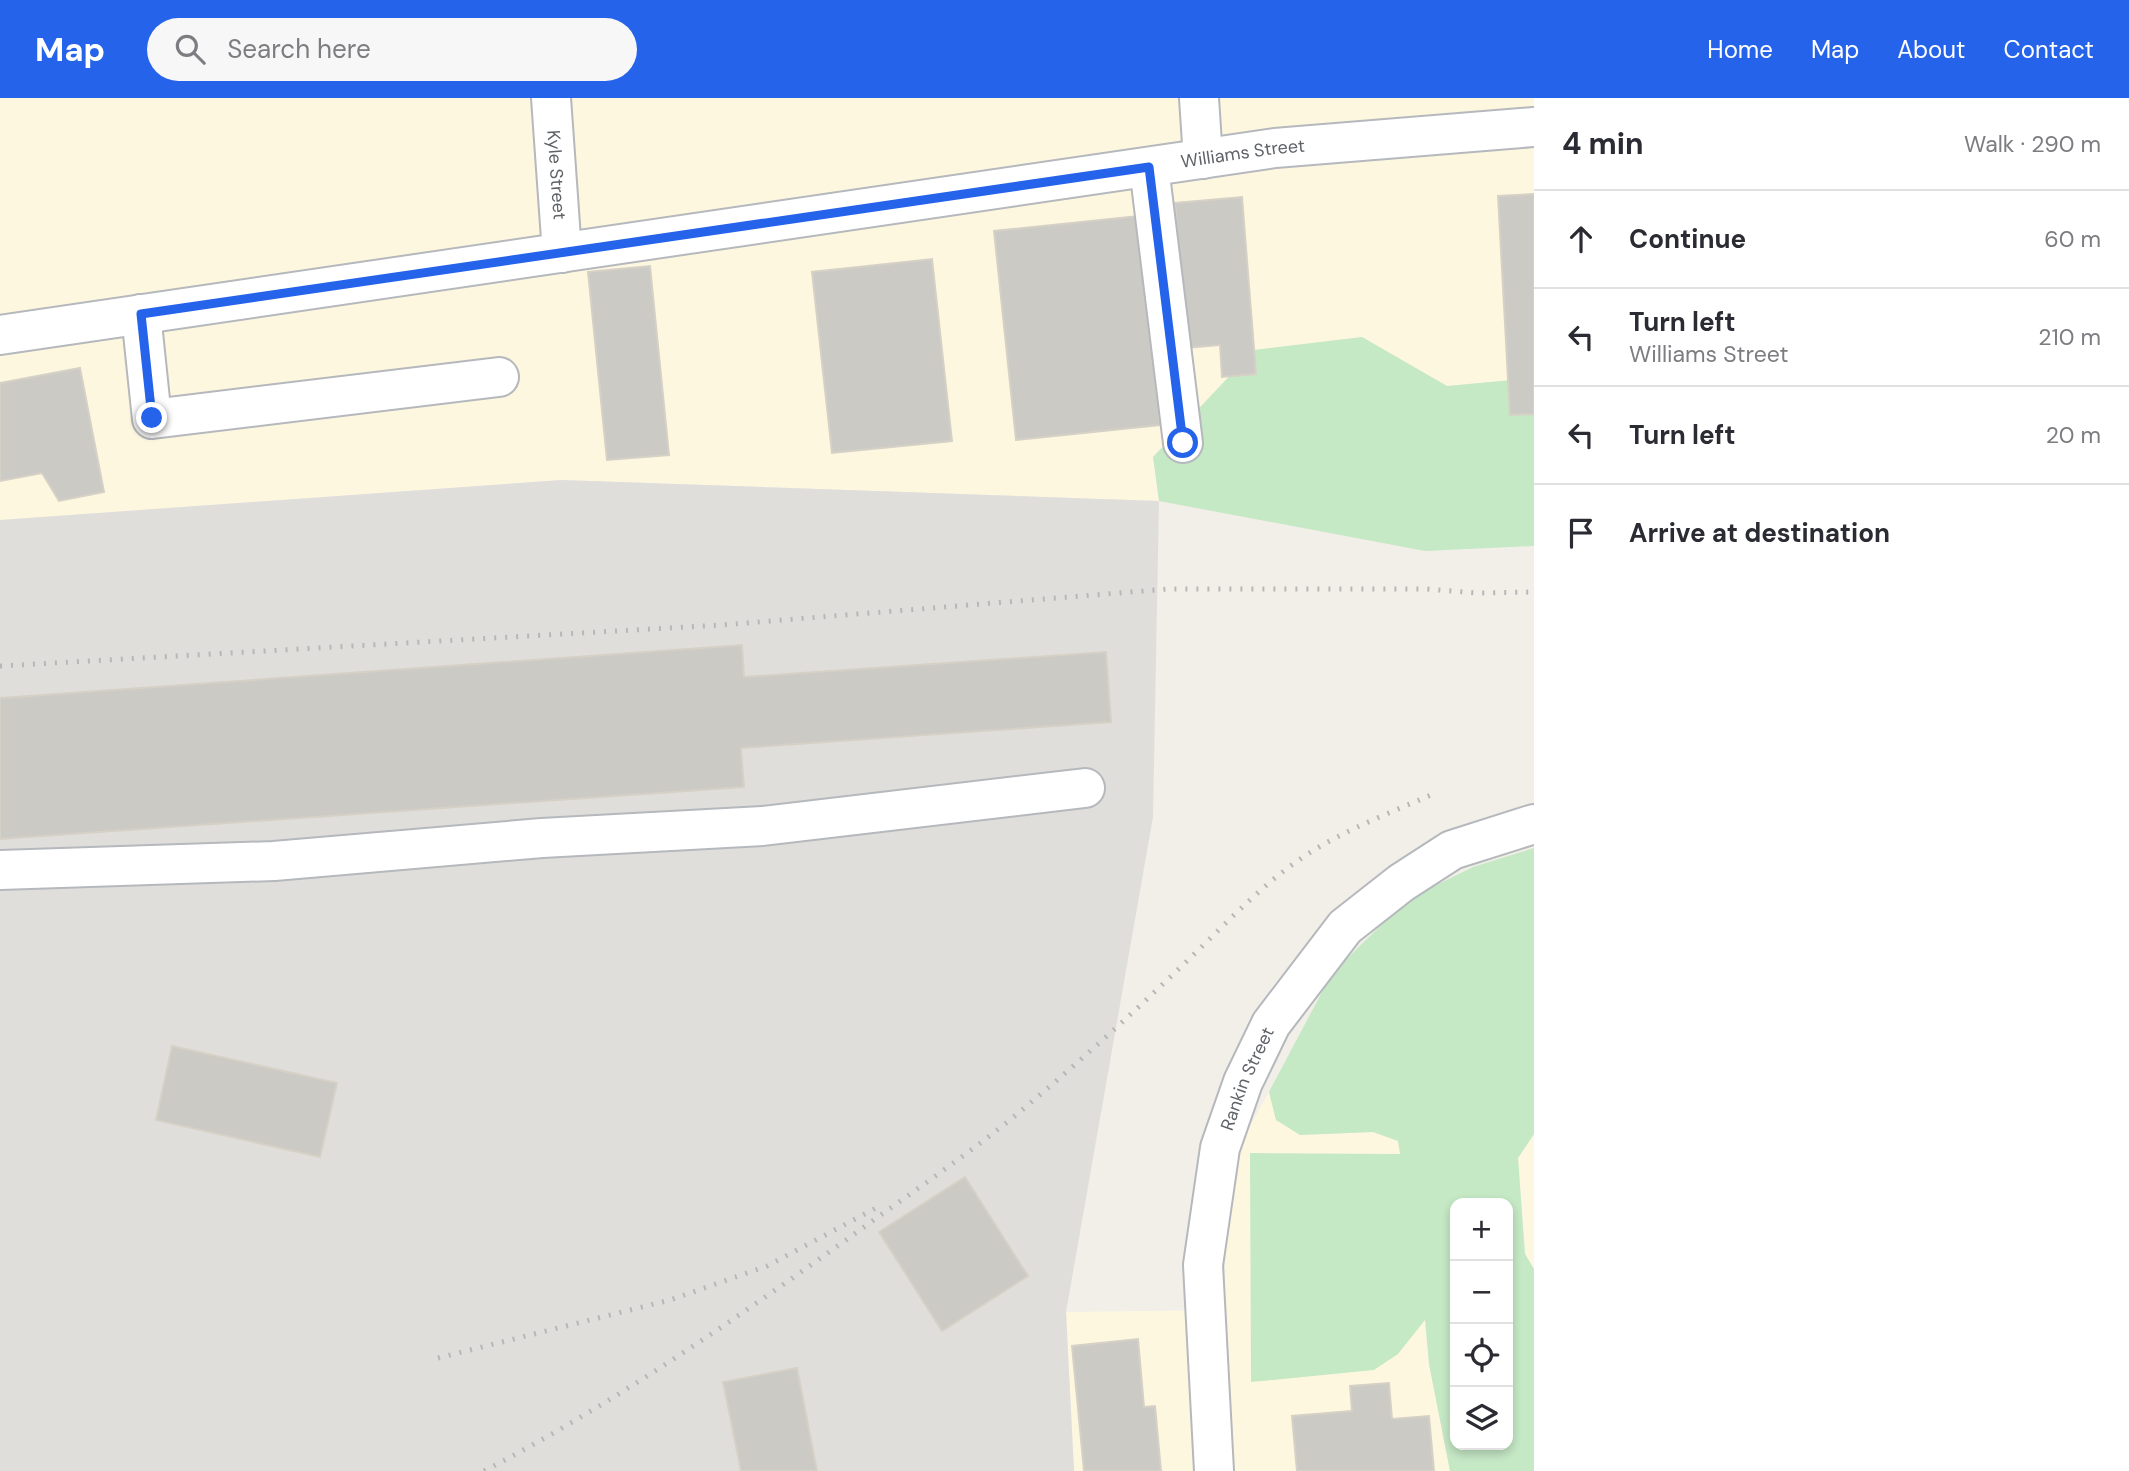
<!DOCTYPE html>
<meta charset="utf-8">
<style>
:root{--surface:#fff;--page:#f7f7f7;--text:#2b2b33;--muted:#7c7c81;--line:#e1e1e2;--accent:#2563eb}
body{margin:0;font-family:"DM Sans",sans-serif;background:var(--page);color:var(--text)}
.controls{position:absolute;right:21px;bottom:21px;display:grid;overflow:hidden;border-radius:14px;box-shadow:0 4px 10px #0003}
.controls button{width:63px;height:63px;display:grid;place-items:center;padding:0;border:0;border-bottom:2px solid var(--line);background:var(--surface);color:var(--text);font:35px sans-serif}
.stop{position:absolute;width:21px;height:21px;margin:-16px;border:5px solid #2563eb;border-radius:50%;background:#fff}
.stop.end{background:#2563eb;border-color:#fff;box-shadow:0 2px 7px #0008}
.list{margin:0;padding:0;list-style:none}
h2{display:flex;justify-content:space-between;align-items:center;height:91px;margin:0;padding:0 28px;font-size:30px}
h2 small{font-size:23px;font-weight:400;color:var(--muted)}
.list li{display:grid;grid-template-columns:46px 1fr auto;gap:21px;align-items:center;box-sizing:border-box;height:98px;padding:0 28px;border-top:2px solid var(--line)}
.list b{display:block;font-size:26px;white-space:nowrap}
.list p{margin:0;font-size:23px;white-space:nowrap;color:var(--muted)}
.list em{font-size:23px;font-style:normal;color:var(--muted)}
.icon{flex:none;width:38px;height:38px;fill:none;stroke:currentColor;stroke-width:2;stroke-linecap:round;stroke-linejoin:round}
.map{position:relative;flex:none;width:1534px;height:1373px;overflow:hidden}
header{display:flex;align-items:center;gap:42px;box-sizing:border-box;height:98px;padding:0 35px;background:var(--accent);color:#fff}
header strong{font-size:33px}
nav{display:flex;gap:38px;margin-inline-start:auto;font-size:24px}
.search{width:490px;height:63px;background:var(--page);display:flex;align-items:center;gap:18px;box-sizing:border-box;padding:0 24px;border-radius:38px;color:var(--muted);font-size:26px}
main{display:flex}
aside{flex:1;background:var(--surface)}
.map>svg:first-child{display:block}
.commercial{fill:#fef7e0}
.industrial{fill:#e0deda}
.green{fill:#c5e8c5;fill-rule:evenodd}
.building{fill:#cccac5;stroke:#d6d1c6;stroke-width:2}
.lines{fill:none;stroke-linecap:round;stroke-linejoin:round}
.minor-casing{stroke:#b5b8bc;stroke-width:42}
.minor{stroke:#fff;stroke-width:38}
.rail{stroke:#b6b7b8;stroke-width:5;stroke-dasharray:2 9;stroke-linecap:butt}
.route{stroke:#2563eb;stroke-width:9}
.labels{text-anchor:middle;stroke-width:5;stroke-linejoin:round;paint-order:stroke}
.street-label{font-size:18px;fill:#5f6368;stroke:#fff}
</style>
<header>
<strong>Map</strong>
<div class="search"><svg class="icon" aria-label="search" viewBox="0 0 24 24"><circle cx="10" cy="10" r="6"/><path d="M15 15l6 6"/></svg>Search here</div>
<nav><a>Home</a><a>Map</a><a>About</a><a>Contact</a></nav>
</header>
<main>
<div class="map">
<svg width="1534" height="1373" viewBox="0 0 1534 1373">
<rect width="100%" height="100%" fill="#f1efe8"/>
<g class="commercial">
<polygon points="0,0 1534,0 1534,280 1447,288 1362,239 1153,359 1159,403 562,382 0,422"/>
<polygon points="1269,994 1276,1022 1300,1037 1373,1034 1398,1043 1419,1138 1429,1266 1450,1373 1074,1373 1066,1214 1223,1212 1230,1063"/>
<polygon points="1534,1036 1534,1171 1525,1156 1518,1060"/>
</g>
<polygon class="industrial" points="562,382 1159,403 1153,719 1066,1214 1074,1373 0,1373 0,422"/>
<g class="green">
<polygon points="1362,239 1447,288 1534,280 1534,448 1425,453 1159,403 1153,359 1254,252"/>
<path d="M1534 750V1036L1518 1060 1525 1156 1534 1171V1373H1450L1429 1266 1425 1222 1398 1256 1374 1272 1251 1284 1250 1055 1400 1056 1398 1043 1373 1034 1300 1037 1276 1022 1269 994 1332 875 1408 801 1473 769ZM1455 1105H1508V1347H1455Z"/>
</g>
<g class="building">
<polygon points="1534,96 1534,316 1510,317 1498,98"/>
<polygon points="1242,99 1256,276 1222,279 1220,247 1187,250 1175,105"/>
<polygon points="1138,118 1160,327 1016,342 994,133"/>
<polygon points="932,161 952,343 832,355 812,174"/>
<polygon points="650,168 669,357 607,362 588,174"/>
<polygon points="80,270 104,394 59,403 42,375 0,383 0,285"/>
<polygon points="742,547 744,579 1106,554 1111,624 741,650 744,689 0,741 0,600"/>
<polygon points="172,948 337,985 320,1059 156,1022"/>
<polygon points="965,1079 1028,1178 942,1233 879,1134"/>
<polygon points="1138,1241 1144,1309 1155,1308 1161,1373 1084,1373 1072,1248"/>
<polygon points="797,1270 817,1373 741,1373 723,1284"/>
<polygon points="1389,1285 1392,1321 1429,1318 1434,1373 1297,1373 1292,1318 1352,1313 1350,1288"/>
</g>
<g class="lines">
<g class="minor-casing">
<g id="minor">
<path id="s1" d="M551 0 562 155"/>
<polyline points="1199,0 1203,61"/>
<polyline points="1149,69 1183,345"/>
<polyline points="141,216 152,321 499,279"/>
<path id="s2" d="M0 237 1275 50 1534 29"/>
<polyline points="0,772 274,763 542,740 763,728 1085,690"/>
<path id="s3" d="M1214 1373 1203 1167 1220 1050 1243 984 1271 926 1345 829 1401 785 1452 752 1534 726"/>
</g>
</g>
<use href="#minor" class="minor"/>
<g class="rail">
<polyline points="0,568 721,527 1168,491 1426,491 1478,495 1534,494"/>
<polyline points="438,1260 670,1202 767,1168 876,1110"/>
<path d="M484 1373C615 1305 740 1218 860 1132 912 1094 966 1058 1016 1017 1075 968 1131 917 1186 864 1229 823 1268 779 1319 749 1355 728 1394 713 1431 697"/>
</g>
</g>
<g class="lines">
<polyline class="route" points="152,320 141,216 1149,69 1183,345"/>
</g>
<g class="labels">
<g class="street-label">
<text dy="6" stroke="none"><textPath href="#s2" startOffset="1256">Williams Street</textPath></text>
<text dy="6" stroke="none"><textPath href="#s1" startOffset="77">Kyle Street</textPath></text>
<text dy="6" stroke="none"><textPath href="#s3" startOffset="399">Rankin Street</textPath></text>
</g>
</g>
</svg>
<div class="controls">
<button>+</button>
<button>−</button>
<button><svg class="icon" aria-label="locate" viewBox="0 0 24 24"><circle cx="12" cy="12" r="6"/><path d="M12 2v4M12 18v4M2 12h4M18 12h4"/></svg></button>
<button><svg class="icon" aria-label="layers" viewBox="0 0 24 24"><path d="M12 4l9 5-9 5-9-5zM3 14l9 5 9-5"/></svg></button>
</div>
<div class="stop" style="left:1183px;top:345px"></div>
<div class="stop end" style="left:152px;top:320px"></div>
</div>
<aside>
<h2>4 min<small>Walk · 290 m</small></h2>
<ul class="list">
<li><svg class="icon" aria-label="ahead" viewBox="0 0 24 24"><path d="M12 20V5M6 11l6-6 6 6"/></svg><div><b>Continue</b></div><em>60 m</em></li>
<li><svg class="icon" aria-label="left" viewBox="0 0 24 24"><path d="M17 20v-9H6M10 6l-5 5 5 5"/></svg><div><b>Turn left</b><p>Williams Street</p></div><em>210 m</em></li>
<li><svg class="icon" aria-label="left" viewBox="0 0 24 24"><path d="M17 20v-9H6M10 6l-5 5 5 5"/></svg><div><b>Turn left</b></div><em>20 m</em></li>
<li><svg class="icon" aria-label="arrive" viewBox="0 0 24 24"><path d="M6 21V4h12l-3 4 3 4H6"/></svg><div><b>Arrive at destination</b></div></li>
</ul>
</aside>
</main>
